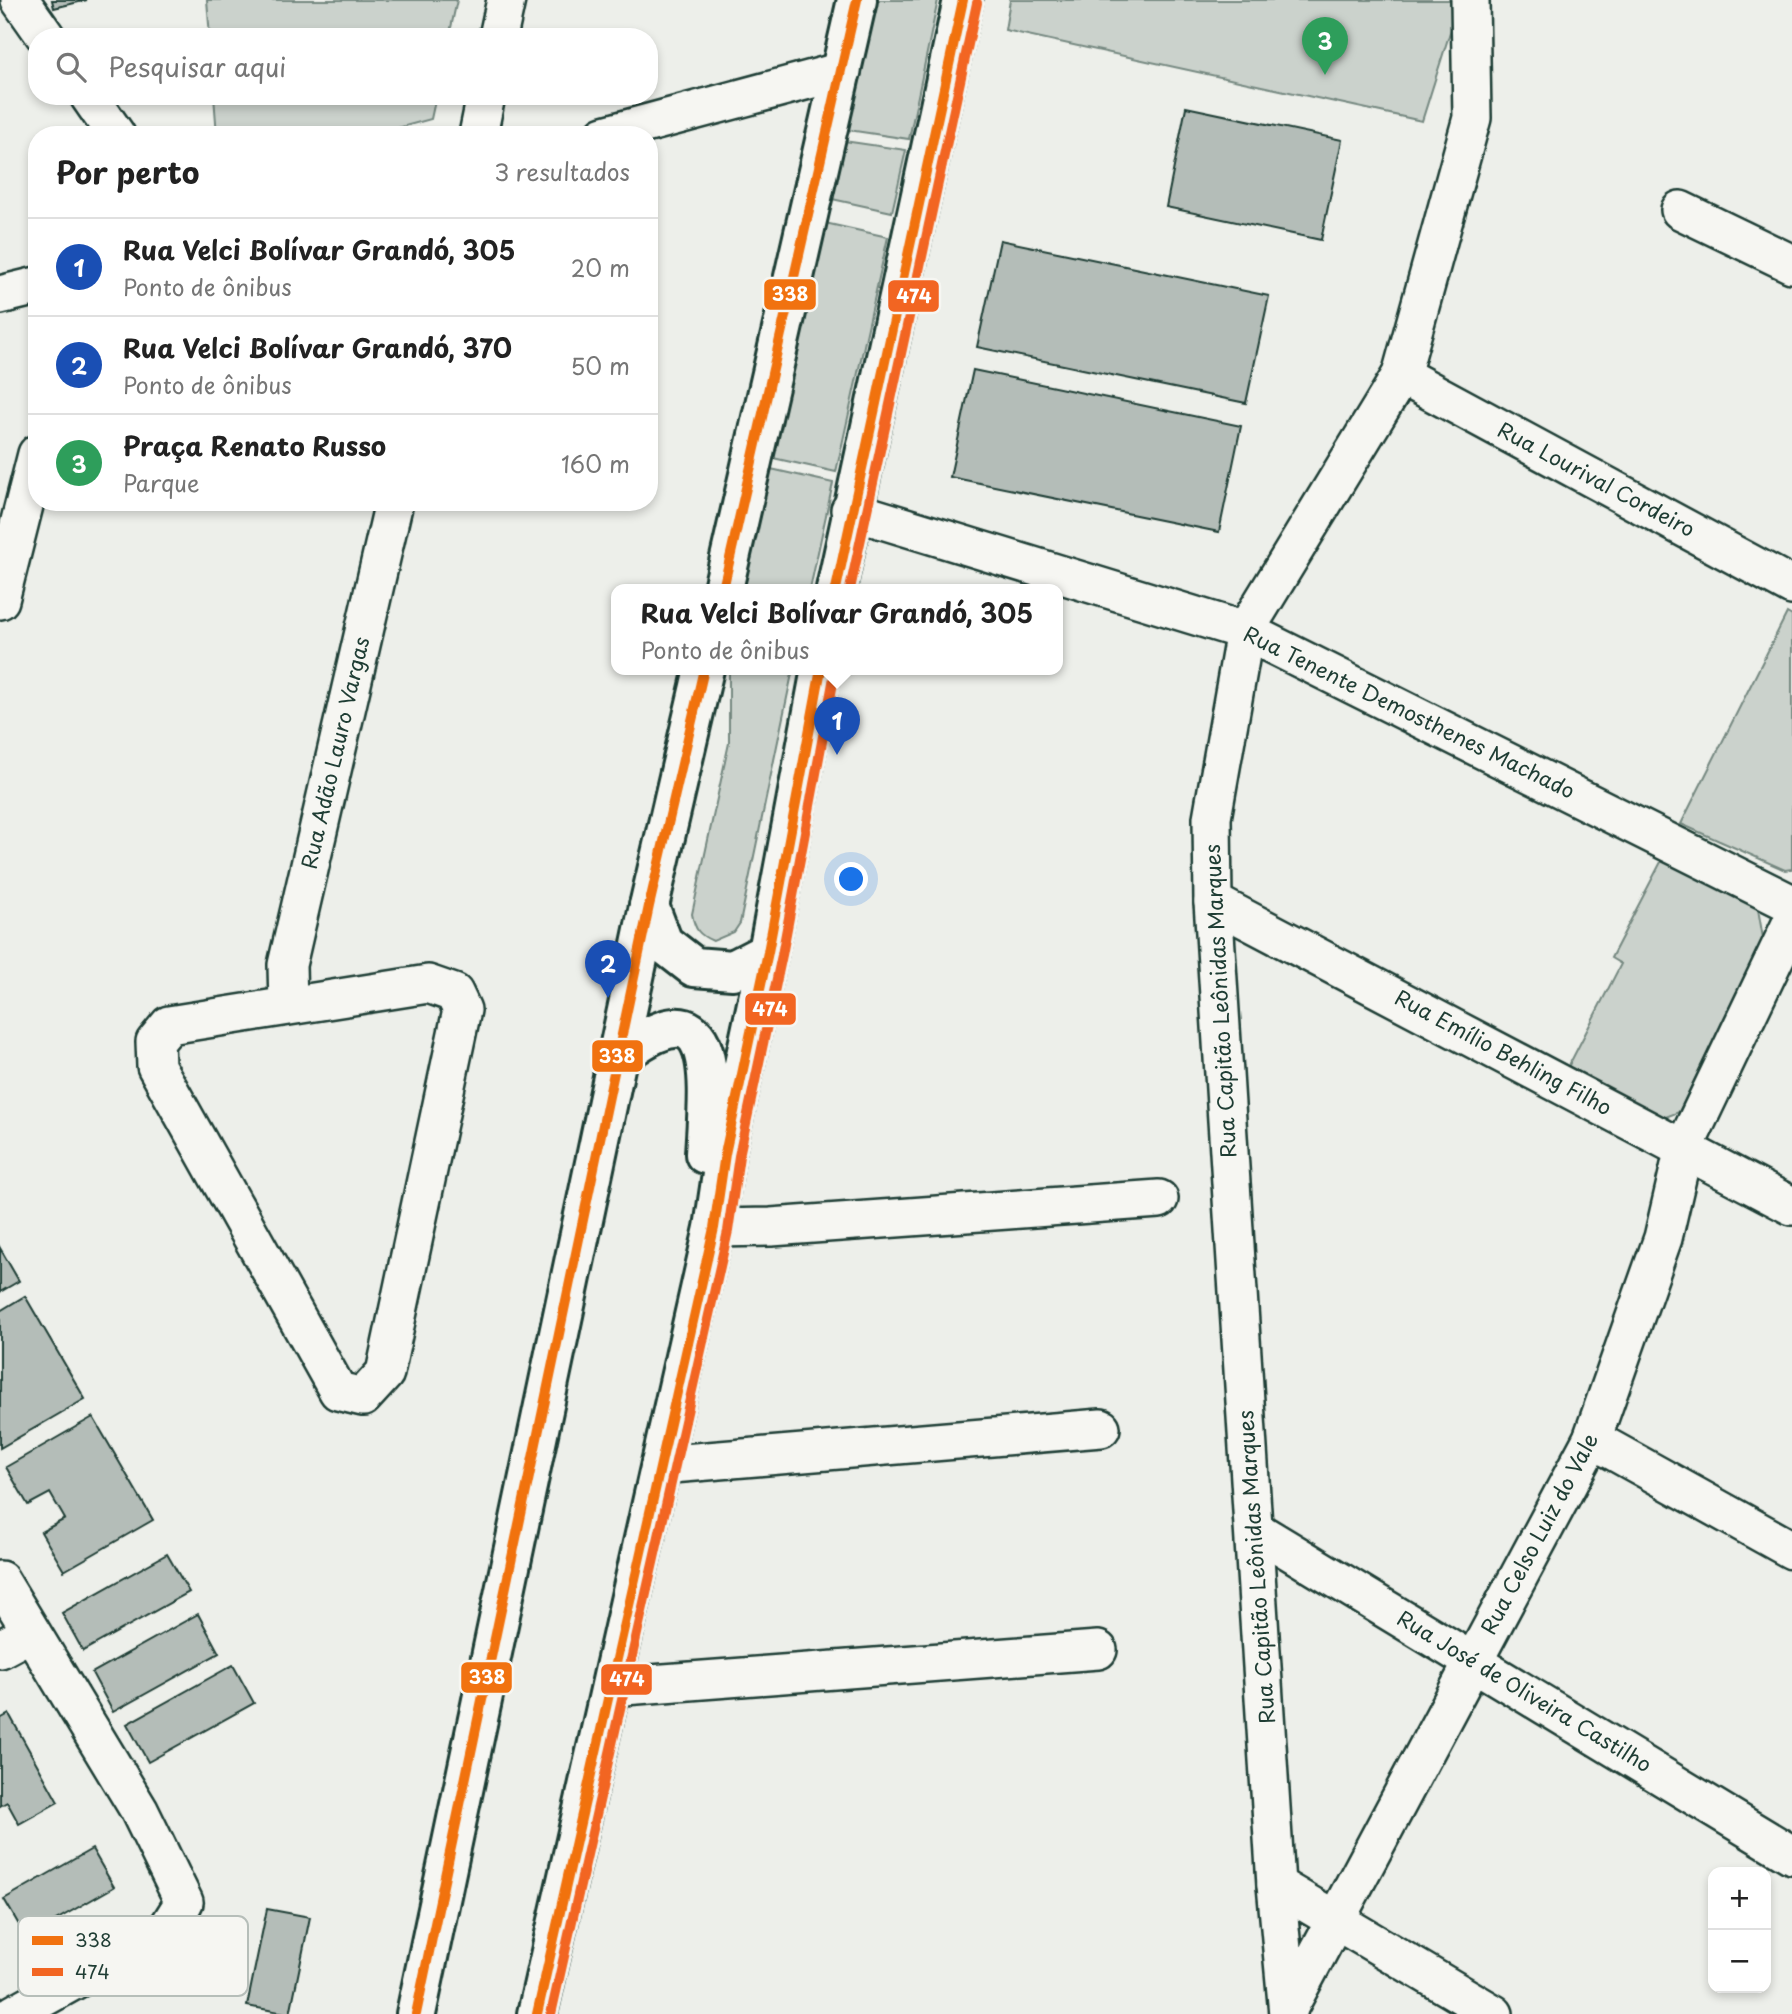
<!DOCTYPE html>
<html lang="pt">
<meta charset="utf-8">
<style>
:root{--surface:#fff;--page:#f2f2f2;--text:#222;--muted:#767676;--line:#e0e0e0;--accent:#d1495b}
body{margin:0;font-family:"Playpen Sans",sans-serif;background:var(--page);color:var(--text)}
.controls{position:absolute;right:21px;bottom:21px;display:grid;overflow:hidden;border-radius:14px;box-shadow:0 4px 10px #0003}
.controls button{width:63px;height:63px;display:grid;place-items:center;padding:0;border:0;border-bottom:2px solid var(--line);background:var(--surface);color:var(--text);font:35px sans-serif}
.you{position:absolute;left:852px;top:880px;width:24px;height:24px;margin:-18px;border:5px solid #fff;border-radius:50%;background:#1a73e8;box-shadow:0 0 0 10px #1a73e833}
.badge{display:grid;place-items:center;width:46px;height:46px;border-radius:50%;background:var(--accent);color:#fff;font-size:23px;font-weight:700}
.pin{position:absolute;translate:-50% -58px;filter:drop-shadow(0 2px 4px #0008)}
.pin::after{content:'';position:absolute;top:37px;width:24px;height:21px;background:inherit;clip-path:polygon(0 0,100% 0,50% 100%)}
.popup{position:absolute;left:611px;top:584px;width:452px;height:91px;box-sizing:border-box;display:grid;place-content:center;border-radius:14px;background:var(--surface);filter:drop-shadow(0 2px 5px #0005);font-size:23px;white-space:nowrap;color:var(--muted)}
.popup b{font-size:26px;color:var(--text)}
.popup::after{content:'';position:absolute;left:50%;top:100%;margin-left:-14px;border:14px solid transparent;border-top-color:var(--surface)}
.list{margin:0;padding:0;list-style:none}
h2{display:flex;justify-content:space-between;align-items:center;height:91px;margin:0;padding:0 28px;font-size:30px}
h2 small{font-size:23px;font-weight:400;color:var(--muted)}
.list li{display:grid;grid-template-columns:46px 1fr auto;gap:21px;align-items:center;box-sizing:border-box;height:98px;padding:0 28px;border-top:2px solid var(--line)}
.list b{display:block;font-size:26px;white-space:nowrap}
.list p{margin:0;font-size:23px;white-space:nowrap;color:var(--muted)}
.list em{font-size:23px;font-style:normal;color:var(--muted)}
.icon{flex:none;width:38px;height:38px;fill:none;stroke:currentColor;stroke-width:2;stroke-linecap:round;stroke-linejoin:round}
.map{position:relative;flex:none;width:1792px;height:2014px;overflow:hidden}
.search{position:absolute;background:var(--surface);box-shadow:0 4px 10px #0003;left:28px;top:28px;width:630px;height:77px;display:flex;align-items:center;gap:18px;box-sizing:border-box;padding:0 24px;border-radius:28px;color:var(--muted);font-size:26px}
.panel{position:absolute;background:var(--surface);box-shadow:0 4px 10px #0003;left:28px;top:126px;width:630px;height:385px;border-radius:28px}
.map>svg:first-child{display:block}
.green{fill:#cbd2cc;stroke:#758880;stroke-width:2}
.building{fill:#b4bdb8;stroke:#1f3d34;stroke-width:2}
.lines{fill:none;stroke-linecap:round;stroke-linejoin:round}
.street-casing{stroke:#1f3d34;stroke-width:42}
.secondary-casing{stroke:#1f3d34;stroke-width:44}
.street{stroke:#f6f6f2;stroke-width:37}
.secondary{stroke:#f6f6f2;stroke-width:38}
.bus-1-casing{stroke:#f6f6f2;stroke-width:16}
.bus-2-casing{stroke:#f6f6f2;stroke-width:16}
.bus-1{stroke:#f17210;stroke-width:10}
.bus-2{stroke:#f26522;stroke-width:10}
.labels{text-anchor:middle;stroke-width:5;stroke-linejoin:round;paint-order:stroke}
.street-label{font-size:21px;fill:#1f3d34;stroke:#f6f6f2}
.key{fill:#f6f6f2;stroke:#b6beb9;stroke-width:2}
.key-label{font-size:19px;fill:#1f3d34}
.line-badge{stroke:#f6f6f2;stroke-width:2.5}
.badge-label{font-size:19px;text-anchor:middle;font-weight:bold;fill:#fff}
</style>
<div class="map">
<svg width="1792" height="2014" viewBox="0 0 1792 2014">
<rect width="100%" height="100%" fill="#edefea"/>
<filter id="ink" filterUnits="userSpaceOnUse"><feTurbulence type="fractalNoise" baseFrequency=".0143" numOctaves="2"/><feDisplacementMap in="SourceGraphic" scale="14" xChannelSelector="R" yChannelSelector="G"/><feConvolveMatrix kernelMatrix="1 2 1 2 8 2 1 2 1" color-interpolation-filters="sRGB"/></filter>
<g filter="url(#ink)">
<g class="green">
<polygon points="207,0 457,0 449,37 210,37"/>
<polygon points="877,0 938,0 909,139 848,130"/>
<polygon points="1010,0 1454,0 1456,13 1422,121 1005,30"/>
<polygon points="214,96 436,96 431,119 372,135 217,135"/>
<polygon points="844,141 906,150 892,212 832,199"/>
<polygon points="825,223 888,237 836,472 773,458"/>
<polygon points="771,469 833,483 810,589 744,589"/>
<polygon points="1787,613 1792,616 1792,869 1785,870 1681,824"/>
<path d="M729 669H793L740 923 734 932 713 941C699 935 695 930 692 914L729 743Z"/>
<polygon points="1664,856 1748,899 1758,909 1763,938 1679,1112 1663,1118 1566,1071 1621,964 1611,958"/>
</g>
<g class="building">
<polygon points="52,0 87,0 54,8"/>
<polygon points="1186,107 1342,140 1321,240 1166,207"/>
<polygon points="1000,240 1269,296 1246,403 977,347"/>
<polygon points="973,370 1241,426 1219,532 950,477"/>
<polygon points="0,1248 19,1281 0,1292"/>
<polygon points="25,1296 85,1399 0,1448 0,1311"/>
<polygon points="93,1417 153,1520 64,1571 41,1532 65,1519 50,1493 28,1505 6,1467"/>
<polygon points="167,1554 189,1592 83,1651 62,1613"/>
<polygon points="198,1614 219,1653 113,1712 92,1673"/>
<polygon points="233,1665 254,1703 148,1762 127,1724"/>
<polygon points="9,1714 58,1802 19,1824 7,1802 0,1806 0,1719"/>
<polygon points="92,1849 114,1887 26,1937 4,1899"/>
<polygon points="267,1909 310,1917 290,2014 247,2006"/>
</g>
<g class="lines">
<g class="street-casing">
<g id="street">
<polyline points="20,0 46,37"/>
<polyline points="498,37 506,0"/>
<polyline points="89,96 116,135"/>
<polyline points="478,135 486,96"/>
<polyline points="604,135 842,71"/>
<polyline points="1680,210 1792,264"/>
<polyline points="0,295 37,286"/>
<polyline points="1401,375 1792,586"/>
<polyline points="850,510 1245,631 1792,904"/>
<polyline points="0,600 37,454"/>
<polyline points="1213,902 1792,1206"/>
<polygon points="428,984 454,993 462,1010 385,1373 363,1397 338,1391 156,1066 155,1042 169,1025"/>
<polyline points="288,1005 287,965 394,502"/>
<polyline points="714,1228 771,1227 1159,1199"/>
<polyline points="1592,1439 1792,1550"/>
<polyline points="660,1465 1101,1428"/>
<polyline points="1255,1530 1792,1855"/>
<polyline points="0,1580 139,1810 184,1902 167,1929 14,2014"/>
<polyline points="0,1649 30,1633"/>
<polyline points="611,1687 1098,1650"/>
<polyline points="1276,1885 1494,2014"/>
<polyline points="1288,2009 1592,1439 1663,1238 1684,1148 1792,922"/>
<polyline points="1288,2014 1276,1885 1213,902 1212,818 1245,631 1401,375 1472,118 1470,0"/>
</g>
</g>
<g class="secondary-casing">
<g id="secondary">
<polyline points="723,589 857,0"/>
<polyline points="836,589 963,0"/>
<polyline points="649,906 663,943 694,967 733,970 768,952"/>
<path d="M620 1056C722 976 709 1085 705 1154"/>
<polyline points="416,2014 649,906 704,669"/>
<polyline points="537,2014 714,1228 725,1154 768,952 821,669"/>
</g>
</g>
<use href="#street" class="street"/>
<use href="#secondary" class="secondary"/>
<g class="bus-1-casing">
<g id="bus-1">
<polyline points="723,589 857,0"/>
<polyline points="836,589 963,0"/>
<polyline points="416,2014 649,906 704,669"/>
<polyline points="537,2014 714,1228 725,1154 768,952 821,669"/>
</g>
</g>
<g class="bus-2-casing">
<g id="bus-2">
<polyline points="850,589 977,3"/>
<polyline points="551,2014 728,1231 739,1156 782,955 835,672"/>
</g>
</g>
<use href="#bus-1" class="bus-1"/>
<use href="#bus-2" class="bus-2"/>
</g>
</g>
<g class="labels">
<g class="street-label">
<text transform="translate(1596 480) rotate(28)" y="7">Rua Lourival Cordeiro</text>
<text transform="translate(1409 713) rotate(26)" y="7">Rua Tenente Demosthenes Machado</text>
<text transform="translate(336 753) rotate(-77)" y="7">Rua Adão Lauro Vargas</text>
<text transform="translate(1221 1001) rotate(-93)" y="7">Rua Capitão Leônidas Marques</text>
<text transform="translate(1503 1053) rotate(28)" y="7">Rua Emílio Behling Filho</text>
<text transform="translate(1540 1534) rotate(-62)" y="7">Rua Celso Luiz do Vale</text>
<text transform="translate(1257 1567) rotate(-94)" y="7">Rua Capitão Leônidas Marques</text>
<text transform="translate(1524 1692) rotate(31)" y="7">Rua José de Oliveira Castilho</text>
</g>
</g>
<rect x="18" y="1916" width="230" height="80" rx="10" class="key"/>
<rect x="32" y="1936" width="31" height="9" fill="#f17210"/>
<rect x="32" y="1968" width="31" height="8" fill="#f26522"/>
<g class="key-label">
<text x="75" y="1947">338</text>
<text x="75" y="1979">474</text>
</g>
<g class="line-badge">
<rect x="763" y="278" width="54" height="33" rx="7" fill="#f17210"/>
<rect x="887" y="279" width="53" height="34" rx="7" fill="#f26522"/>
<rect x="744" y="992" width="53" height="34" rx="7" fill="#f26522"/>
<rect x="591" y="1039" width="53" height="34" rx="7" fill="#f17210"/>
<rect x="460" y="1661" width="53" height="33" rx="7" fill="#f17210"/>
<rect x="600" y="1663" width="53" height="33" rx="7" fill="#f26522"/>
</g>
<g class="badge-label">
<text x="790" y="301">338</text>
<text x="914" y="303">474</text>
<text x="770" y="1016">474</text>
<text x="617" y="1063">338</text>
<text x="487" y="1684">338</text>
<text x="627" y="1686">474</text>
</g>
</svg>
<div class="controls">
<button>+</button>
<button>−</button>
</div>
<div class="you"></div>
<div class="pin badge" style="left:837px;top:755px;background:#1a4fb4">1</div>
<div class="popup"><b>Rua Velci Bolívar Grandó, 305</b>Ponto de ônibus</div>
<div class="pin badge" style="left:608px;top:998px;background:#1a4fb4">2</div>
<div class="pin badge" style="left:1325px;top:75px;background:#2e9e5b">3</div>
<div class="search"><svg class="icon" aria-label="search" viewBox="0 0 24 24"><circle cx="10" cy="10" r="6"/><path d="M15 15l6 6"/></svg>Pesquisar aqui</div>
<section class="panel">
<h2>Por perto<small>3 resultados</small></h2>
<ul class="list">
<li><span class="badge" style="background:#1a4fb4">1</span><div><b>Rua Velci Bolívar Grandó, 305</b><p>Ponto de ônibus</p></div><em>20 m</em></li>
<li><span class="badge" style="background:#1a4fb4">2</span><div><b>Rua Velci Bolívar Grandó, 370</b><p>Ponto de ônibus</p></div><em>50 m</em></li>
<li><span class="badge" style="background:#2e9e5b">3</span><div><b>Praça Renato Russo</b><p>Parque</p></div><em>160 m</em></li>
</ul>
</section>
</div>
